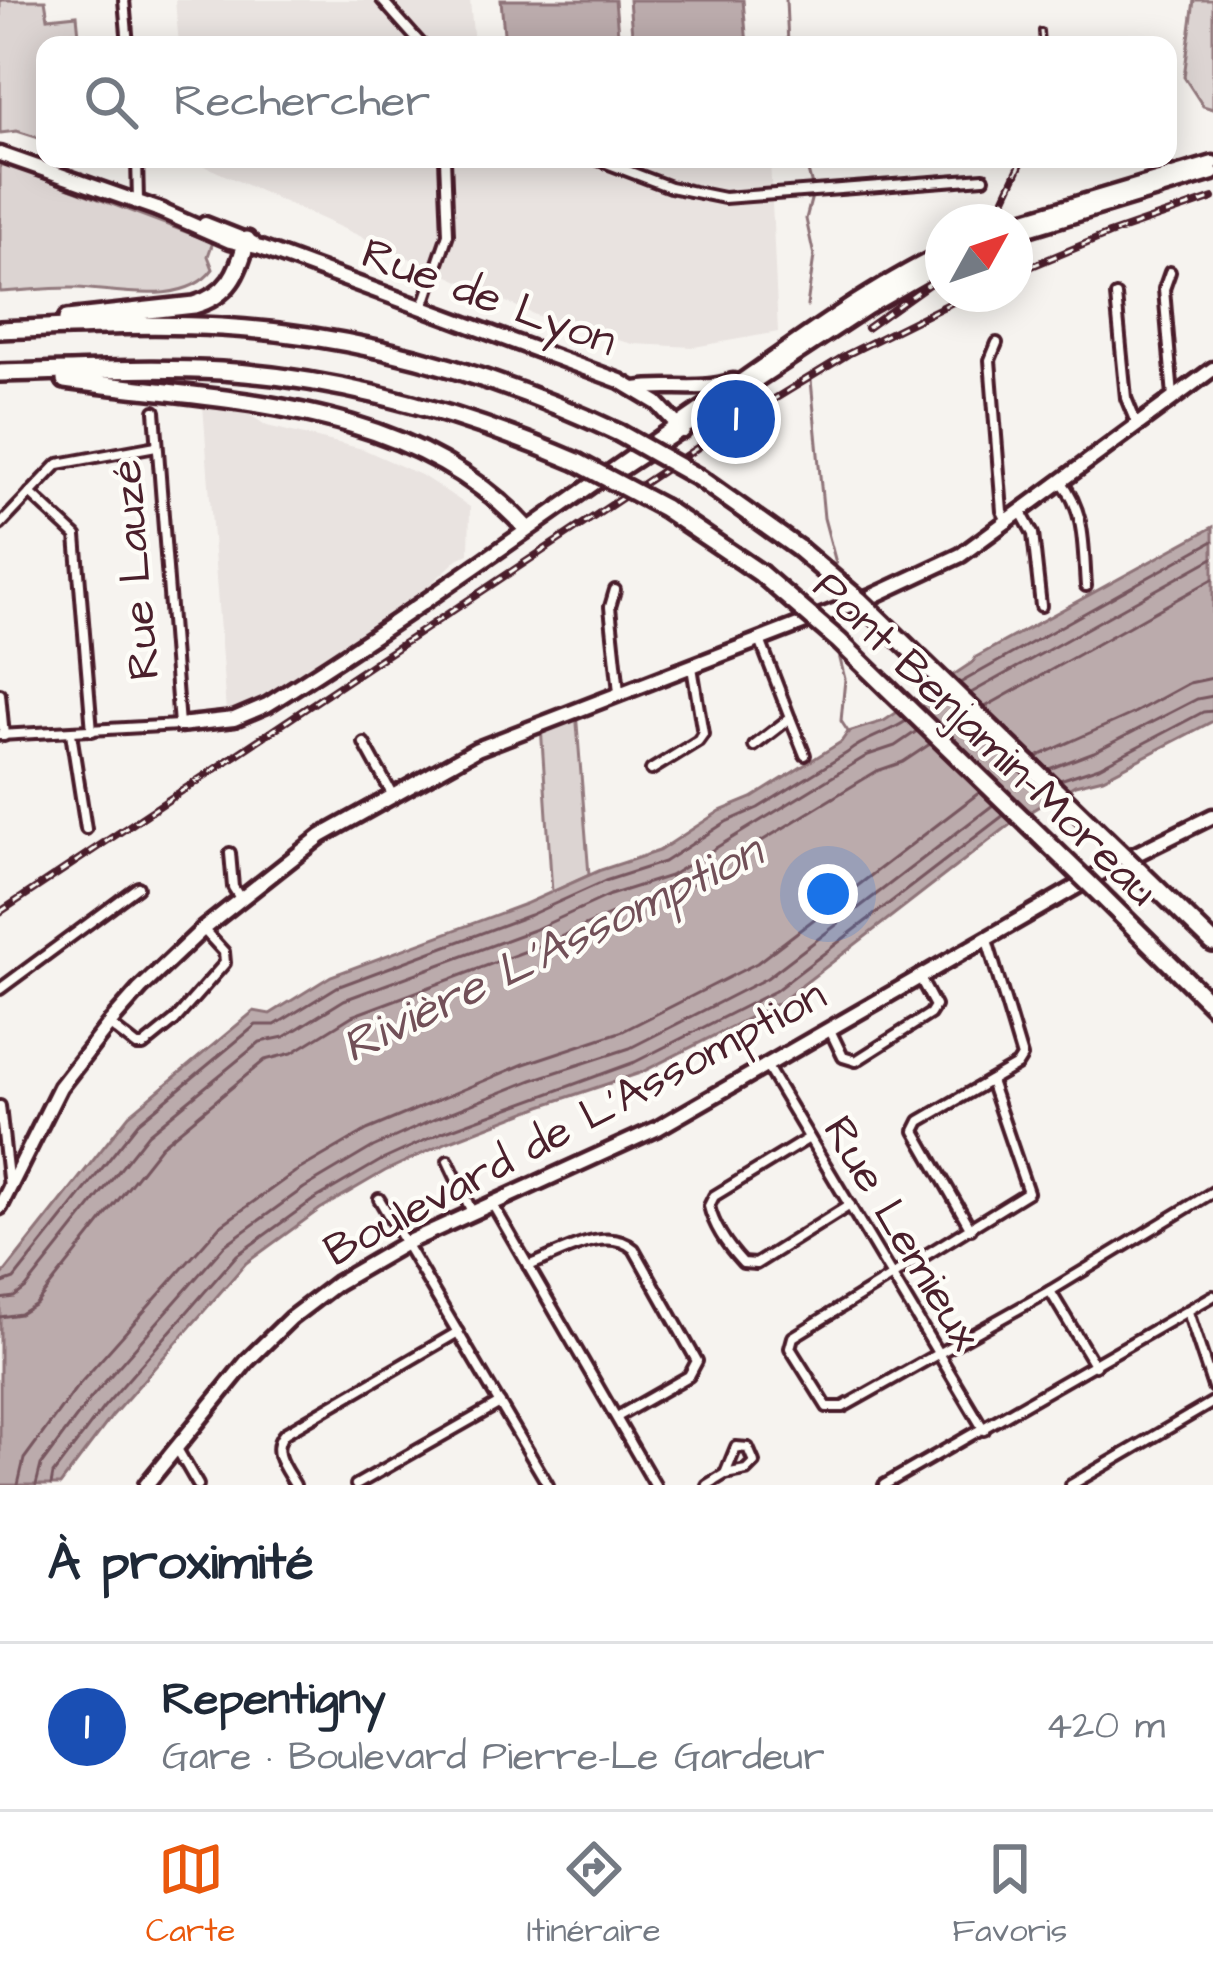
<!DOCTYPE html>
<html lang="fr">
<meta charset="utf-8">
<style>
:root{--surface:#fff;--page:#f2f2f3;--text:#1f2937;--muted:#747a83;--line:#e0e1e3;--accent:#ea580c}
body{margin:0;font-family:"Architects Daughter",sans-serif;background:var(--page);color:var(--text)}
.compass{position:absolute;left:925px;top:204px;width:108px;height:108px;border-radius:50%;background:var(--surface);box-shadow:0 6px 30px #0003;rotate:50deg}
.you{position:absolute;left:828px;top:894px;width:42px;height:42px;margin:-30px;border:9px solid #fff;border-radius:50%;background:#1a73e8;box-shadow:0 0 0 18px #1a73e833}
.badge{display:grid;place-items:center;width:78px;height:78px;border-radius:50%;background:var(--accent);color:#fff;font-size:39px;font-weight:700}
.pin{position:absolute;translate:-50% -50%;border:6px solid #fff;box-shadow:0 3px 12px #0006}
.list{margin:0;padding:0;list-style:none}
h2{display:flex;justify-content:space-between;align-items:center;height:156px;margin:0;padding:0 48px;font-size:51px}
h2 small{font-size:39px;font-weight:400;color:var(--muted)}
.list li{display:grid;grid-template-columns:78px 1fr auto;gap:36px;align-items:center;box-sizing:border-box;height:168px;padding:0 48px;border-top:3px solid var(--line)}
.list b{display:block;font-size:45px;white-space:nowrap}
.list p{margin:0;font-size:39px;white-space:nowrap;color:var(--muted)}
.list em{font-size:39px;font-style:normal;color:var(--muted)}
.icon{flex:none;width:66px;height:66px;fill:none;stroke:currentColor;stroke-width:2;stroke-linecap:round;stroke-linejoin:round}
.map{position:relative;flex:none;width:1213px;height:1485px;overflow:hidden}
.search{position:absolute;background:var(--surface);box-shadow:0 6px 30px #0003;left:36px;right:36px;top:36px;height:132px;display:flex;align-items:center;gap:30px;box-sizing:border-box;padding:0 42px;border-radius:24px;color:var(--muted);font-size:45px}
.sheet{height:324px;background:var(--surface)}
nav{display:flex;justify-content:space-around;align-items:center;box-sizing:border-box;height:168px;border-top:3px solid var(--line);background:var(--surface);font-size:33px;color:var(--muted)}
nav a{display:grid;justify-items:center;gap:6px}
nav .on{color:var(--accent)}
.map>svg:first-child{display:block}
.built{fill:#e9e3e0}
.green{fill:#dcd4d2;stroke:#937a7e;stroke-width:3}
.water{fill:#bbabac;stroke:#8e7378;stroke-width:3}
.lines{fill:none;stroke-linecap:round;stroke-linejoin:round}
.shore{stroke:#77575f;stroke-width:3}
.stream{stroke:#8e7378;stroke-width:3}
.street-casing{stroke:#4a1f2b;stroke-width:16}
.secondary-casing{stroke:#4a1f2b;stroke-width:21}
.highway-casing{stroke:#4a1f2b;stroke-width:24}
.street{stroke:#fdfcf7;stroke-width:8}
.secondary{stroke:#fdfcf7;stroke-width:12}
.highway{stroke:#fdfcf7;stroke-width:15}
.rail-casing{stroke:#4a1f2b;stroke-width:8}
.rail{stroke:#fdfcf7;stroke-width:3;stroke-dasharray:9;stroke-linecap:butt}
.highway-bridge-casing{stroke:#4a1f2b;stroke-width:24;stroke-linecap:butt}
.highway-bridge{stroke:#fdfcf7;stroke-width:15}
.labels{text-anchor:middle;stroke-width:9;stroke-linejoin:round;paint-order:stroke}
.street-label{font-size:45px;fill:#4a1f2b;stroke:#fdfcf7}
.water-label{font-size:48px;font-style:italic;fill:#725058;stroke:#fdfcf7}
</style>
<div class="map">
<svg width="1213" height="1485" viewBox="0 0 1213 1485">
<rect width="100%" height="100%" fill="#f6f3ef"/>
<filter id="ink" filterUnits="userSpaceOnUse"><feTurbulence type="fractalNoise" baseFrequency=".00833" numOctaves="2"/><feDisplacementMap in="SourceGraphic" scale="24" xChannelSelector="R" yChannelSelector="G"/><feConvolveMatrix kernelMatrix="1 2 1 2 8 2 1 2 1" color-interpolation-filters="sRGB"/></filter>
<g filter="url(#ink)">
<g class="built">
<polygon points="175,0 470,0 474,45 179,45"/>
<polygon points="189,159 770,159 778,332 694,347 633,344 553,323"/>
<polygon points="203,405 247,413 267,426 363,449 421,475 470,507 469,554 459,558 419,595 260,702 226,712"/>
</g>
<g class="green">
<polygon points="0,0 45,0 48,18 77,15 80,45 45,45 45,140 17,131 0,133"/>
<polygon points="1194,0 1213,0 1213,109 1203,106 1184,77"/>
<path d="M0 162 213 242 208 256 213 269C185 307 118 290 77 288 52 287 25 291 0 292Z"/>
<polygon points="576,711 589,875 552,892 541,725"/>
</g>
<g class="water">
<polygon points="501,0 615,0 619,45 505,45"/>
<polygon points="629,0 743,0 747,45 633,45"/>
<polygon points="1213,527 1213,721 1103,778 1075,785 1016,820 782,1001 640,1073 541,1106 448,1142 385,1171 320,1209 246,1263 112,1416 60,1485 0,1485 0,1278 129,1115 254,1011 270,1014 331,976 525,904 601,870 659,851 720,811 752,798 841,742 848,732 884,721 973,662 976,657"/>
</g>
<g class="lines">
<g class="shore">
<polyline points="960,683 1213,541"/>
<polyline points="971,693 1213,558"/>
<polyline points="985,707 1213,579"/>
<polyline points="1036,757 1132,714 1189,683 1213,678"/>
<polyline points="1049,769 1094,752 1197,699 1213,696"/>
<polyline points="1060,780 1099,767 1203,712 1213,711"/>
<path d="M0 1284 14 1279 138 1123 256 1025H275L337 987 530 915 605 881 664 862 726 822 758 808 847 753C864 738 887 734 906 721"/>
<polyline points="0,1299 14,1297 26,1288 148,1134 260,1042 284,1037 344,1000 536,929 610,895 670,876 868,755 895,746 917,731"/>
<polyline points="0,1317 20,1314 36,1304 161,1146 265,1060 292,1053 352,1016 542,945 616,912 678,892 877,771 903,762 930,744"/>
<polyline points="18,1485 24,1459 76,1388 220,1226 295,1172 367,1130 524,1064 623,1031 757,963 980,792"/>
<polyline points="36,1485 41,1465 90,1399 225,1245 304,1188 373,1147 437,1118 532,1080 630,1048 767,978 993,805"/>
<polyline points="51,1485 53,1474 103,1408 237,1255 313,1200 380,1161 443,1132 635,1062 775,991 1004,815"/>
</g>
<g class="stream">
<polyline points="786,0 788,45"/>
<polyline points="805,159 812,186"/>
<polyline points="807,306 814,256 806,219 812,196"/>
<polyline points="811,380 824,518 836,563 835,573"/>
<polyline points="838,651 845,679 841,721 849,733"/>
</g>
<g class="street-casing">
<g id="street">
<polyline points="124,0 128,45"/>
<polyline points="382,0 422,45"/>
<polyline points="137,159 138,201"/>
<polyline points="596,159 670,187 724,198 984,178"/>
<polyline points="1170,272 1164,289 1173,397"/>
<polyline points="1116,296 1126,398 1137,425"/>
<polyline points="423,307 448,234 445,159"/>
<polyline points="997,343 990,360 1002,511 1008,523"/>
<path d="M1061 481C1086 512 1083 548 1086 586"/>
<polyline points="30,493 76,536 92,731"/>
<polyline points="1021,512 1033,534 1041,606"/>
<polyline points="0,525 58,464 156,446"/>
<polyline points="615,590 610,607 619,692"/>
<polyline points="0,694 4,736"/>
<polyline points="790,718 805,755"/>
<polyline points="71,733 86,829"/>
<polyline points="0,735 179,725 155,411"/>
<polyline points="364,743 392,794"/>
<polyline points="754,746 790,718 760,640"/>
<polyline points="651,770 698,741 703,734 692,667"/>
<polyline points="230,853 233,887 240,898"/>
<polyline points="0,989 138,887"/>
<polyline points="109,1024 137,1046 143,1046 174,1021 225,963 224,952 203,929"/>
<polyline points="830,1030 843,1057 856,1061 930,1014 935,1006 920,978"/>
<polyline points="767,1067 984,1430"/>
<polyline points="990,1081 1028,1192 793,1337 790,1348 827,1407 843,1407 1050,1291 1213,1192"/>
<polyline points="0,1106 9,1187"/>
<path d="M809 1138 714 1196 709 1206C714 1227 729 1248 743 1263L756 1264 850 1205"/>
<polyline points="448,1161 472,1212"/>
<polyline points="379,1199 548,1485"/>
<polyline points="493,1205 655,1485"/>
<polyline points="971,1229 915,1131 920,1121 1017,1065 1022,1057 987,940"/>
<path d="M528 1266C558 1255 606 1224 634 1249L697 1361 689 1376 617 1417"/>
<polyline points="1050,1291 1095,1366"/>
<polyline points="1188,1312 1213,1387"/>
<polyline points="176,1447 198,1485"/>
<polygon points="736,1447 748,1448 754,1462 746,1470 725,1474"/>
<path d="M295 1485C285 1468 269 1450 285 1433L458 1332"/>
<polyline points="356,1485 500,1403"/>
<polyline points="707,1485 725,1474"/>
<polyline points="884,1485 1213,1296"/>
<polyline points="1071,1485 1213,1402"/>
</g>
</g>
<g class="secondary-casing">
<g id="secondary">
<polyline points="0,154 163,211"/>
<polyline points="157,209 230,241 261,248 620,381 657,403 683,431"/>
<polyline points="1015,222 1213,163"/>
<polyline points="205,224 253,243"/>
<polyline points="1015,233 1213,173"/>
<path d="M635 389C669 383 699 393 733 381"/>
<polyline points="623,468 868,307 943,264"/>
<path d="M179 725 234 719 267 705C420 610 564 502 713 401 787 349 861 293 943 253"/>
<polyline points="0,1207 60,1087 109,1024 140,989 203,929 321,836 477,749 873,596 961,555 1213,369"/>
<polyline points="146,1485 247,1361 291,1318 337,1283 406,1243 658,1128 1116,864 1213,816"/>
</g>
</g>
<g class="highway-casing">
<g id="highway">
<path d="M67 319 194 305C229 295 238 273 247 240"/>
<path d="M0 330C74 327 148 323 221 327 360 335 494 374 619 433"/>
<path d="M0 373C73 371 148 367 221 371 345 379 463 413 577 462"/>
<path d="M65 380C224 402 409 399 526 528"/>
<polyline points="699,478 799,549"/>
<polyline points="664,508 760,573"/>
<polyline points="1139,871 1213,943"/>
<polyline points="1101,895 1213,1006"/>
</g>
</g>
<use href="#street" class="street"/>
<use href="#secondary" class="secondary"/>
<use href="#highway" class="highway"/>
<g class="rail-casing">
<g id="rail">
<polyline points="1041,31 1042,45"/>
<polyline points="1001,206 1023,159"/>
<polyline points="1015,273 1109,234 1213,198"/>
<polyline points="867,328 940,276"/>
<polyline points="740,420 848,354 969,294"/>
<polyline points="0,912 736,422"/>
</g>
</g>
<use href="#rail" class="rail"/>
<g class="highway-bridge-casing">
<g id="highway-bridge">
<polyline points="619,433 699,478"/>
<polyline points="577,462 664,508"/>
<polyline points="799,549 859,600 1139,871"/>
<polyline points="760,573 839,641 1101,895"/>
</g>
</g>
<use href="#highway-bridge" class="highway-bridge"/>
</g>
</g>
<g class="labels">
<g class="street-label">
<text transform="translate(490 295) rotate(20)" y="16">Rue de Lyon</text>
<text transform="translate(133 570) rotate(-95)" y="16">Rue Lauzé</text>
<text transform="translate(987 737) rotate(44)" y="16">Pont Benjamin-Moreau</text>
<text transform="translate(574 1121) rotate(-28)" y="16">Boulevard de L'Assomption</text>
<text transform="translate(904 1232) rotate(59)" y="16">Rue Lemieux</text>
</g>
<g class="water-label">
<text transform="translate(551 947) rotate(-26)" y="17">Rivière L'Assomption</text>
</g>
</g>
</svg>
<svg class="compass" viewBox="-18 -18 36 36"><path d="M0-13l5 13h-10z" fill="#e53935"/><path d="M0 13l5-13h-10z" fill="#747a83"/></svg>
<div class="you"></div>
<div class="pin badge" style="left:736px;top:419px;background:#1a4fb4">1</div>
<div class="search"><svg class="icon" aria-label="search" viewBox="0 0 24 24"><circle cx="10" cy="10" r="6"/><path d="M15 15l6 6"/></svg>Rechercher</div>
</div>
<section class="sheet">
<h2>À proximité<small></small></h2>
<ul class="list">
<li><span class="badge" style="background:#1a4fb4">1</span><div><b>Repentigny</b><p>Gare · Boulevard Pierre-Le Gardeur</p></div><em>420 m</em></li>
</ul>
</section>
<nav>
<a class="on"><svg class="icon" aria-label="map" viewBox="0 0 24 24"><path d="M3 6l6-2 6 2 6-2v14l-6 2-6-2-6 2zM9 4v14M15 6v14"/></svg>Carte</a>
<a><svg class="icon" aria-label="directions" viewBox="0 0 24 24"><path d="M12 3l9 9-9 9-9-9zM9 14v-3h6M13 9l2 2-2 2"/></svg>Itinéraire</a>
<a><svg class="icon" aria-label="saved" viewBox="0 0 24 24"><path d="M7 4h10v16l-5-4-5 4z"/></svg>Favoris</a>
</nav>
